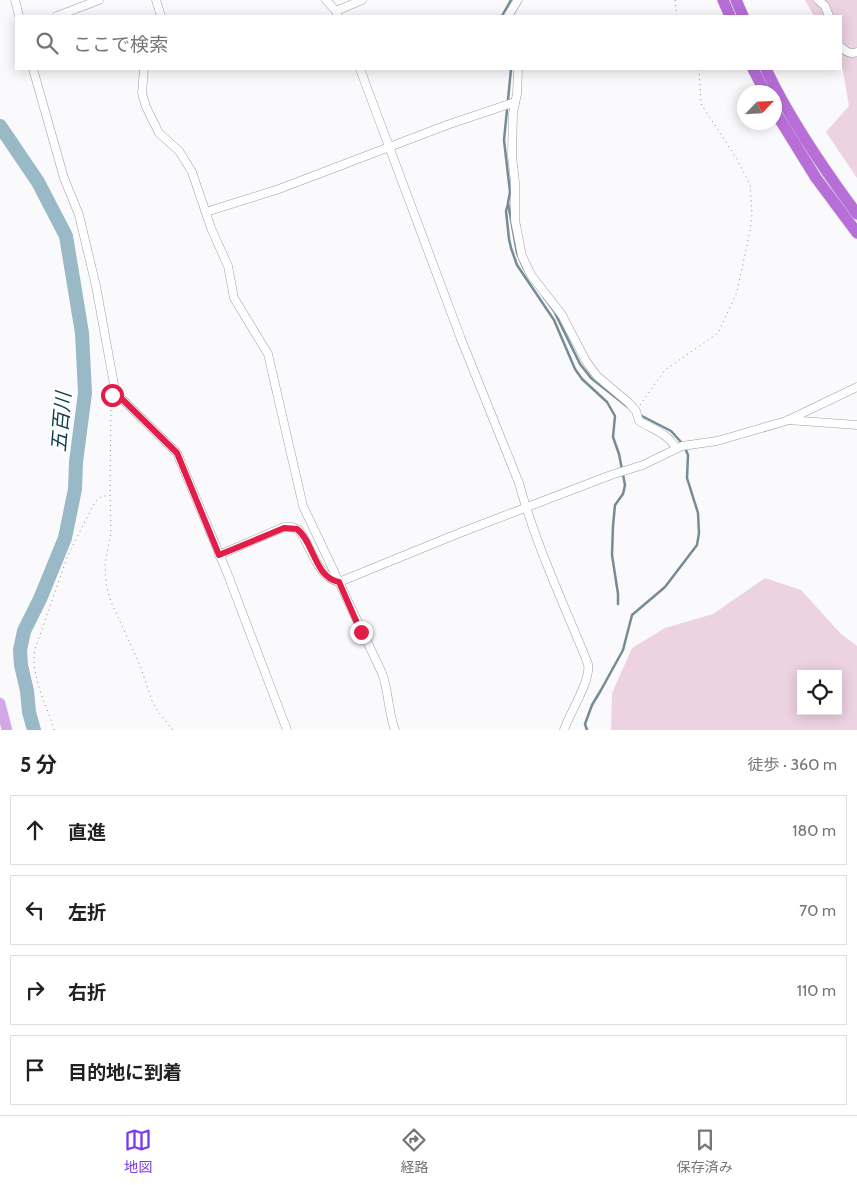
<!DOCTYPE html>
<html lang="ja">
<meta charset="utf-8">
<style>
:root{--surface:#fff;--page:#f2f2f2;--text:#202124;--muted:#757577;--line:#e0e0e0;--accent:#7c3aed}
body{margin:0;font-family:Cabin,"Noto Sans JP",sans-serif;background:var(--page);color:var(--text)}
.controls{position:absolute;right:15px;bottom:15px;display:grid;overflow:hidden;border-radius:0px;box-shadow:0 2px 12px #0003}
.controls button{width:45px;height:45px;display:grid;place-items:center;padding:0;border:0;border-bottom:1px solid var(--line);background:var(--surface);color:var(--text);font:25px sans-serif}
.compass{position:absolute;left:737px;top:85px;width:45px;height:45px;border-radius:50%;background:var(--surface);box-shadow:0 2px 12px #0003;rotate:65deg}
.stop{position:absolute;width:15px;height:15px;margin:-11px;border:4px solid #e11d48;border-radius:50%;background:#fff}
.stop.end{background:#e11d48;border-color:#fff;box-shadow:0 1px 5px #0008}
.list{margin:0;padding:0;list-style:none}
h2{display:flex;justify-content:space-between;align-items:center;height:65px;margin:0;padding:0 20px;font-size:21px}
h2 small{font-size:16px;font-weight:400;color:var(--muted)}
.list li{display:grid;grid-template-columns:32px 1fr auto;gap:15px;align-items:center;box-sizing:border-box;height:70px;margin:0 10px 10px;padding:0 10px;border:1px solid var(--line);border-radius:0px}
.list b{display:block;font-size:19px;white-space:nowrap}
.list em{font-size:16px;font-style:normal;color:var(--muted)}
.icon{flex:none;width:28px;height:28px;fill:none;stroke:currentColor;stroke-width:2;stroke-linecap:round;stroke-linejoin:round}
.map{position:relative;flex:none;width:857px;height:730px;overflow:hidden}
.search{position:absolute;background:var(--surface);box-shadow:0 2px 12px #0003;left:15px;right:15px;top:15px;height:55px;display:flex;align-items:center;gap:12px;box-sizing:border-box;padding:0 18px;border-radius:0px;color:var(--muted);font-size:19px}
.sheet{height:385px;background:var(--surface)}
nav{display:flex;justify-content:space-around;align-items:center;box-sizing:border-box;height:70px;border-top:1px solid var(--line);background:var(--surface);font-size:14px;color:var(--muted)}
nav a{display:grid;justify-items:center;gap:2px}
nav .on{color:var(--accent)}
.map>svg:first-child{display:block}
.green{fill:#edd2e1;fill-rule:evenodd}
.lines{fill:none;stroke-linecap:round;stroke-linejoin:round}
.stream{stroke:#758c97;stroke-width:2.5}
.river{stroke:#99b9c7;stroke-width:14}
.minor-casing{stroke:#9d9dac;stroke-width:9}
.major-casing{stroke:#d7d7d8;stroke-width:11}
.highway-casing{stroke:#d7d7d8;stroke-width:12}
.path{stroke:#8c8c90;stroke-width:1;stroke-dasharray:1 4;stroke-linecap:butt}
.minor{stroke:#fff;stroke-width:8}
.major{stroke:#d4a8e8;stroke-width:10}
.highway{stroke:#b76ed8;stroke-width:11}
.route{stroke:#e11d48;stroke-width:6}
.labels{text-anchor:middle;stroke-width:4.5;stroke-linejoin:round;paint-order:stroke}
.water-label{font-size:20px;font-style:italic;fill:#103f4f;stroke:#fff}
</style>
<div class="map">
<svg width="857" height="730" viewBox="0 0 857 730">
<rect width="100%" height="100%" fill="#fafafd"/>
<g class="green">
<polygon points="805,0 857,0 857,178 826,132 849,106 843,71 841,66 841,16 814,16"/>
<path d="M765 578 801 590 841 634 857 646V730H611L612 693 632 648 665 628 713 614ZM801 674H838V711H801Z"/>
</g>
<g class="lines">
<g class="stream">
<polyline points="502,16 511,0"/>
<polyline points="511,69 504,140 510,192 508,203 517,253 524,269"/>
<polyline points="508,204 506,211 509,239 511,248 517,265 554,320 575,369 582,379 607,402 615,416 613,437 619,454 625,485 623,494 615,505 613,526 612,555 618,594 618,604"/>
<polyline points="543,296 554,311 580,364 591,378 633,411"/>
<polyline points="640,415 671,431 682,443"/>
<polyline points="587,730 585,724 592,705 601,690 623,650 632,615 665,587 697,545 699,533 698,513 687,478 688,455 685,448"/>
</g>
<polyline class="river" points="0,126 38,182 66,236 82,333 85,393 76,462 75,489 65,538 40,599 24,631 20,650 21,665 27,691 29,712 34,730"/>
<g class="minor-casing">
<g id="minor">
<polyline points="15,0 19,16"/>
<polyline points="156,0 161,16"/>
<polyline points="326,0 336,11 338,16"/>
<polyline points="818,0 825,6 829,16"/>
<polyline points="336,11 362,0"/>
<polyline points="57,16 99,0"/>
<polyline points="508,16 518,0"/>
<path d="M841 47C846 52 851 55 857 52"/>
<polyline points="33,69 64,178 79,215 96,286 115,390 122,399 177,453 226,570 287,730"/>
<path d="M144 69 142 93 146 107 159 133 179 151 192 172 211 228 228 266 234 298 268 354 303 506 382 673C389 692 388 712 395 730"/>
<path d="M360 69 461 339 519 483C536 546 564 604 588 664 591 681 570 712 564 730"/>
<path d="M518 69 517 94 513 113 512 156 515 182V220L522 256 531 275 562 315 586 361 597 376 629 403 636 411 639 421C654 430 667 433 676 448"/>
<polyline points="206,212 279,189 447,125 515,102"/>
<polyline points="788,420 857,425"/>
<path d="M219 555 284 527H292L299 530C311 546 317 577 339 582L462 532 611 475 643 465 682 446 717 441 786 421 857 387"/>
</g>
</g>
<g class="major-casing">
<polyline id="major" points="0,703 7,730"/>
</g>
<g class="highway-casing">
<g id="highway">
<polyline points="723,0 730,16"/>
<polyline points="736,0 743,16"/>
<polyline points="753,69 765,92"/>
<path d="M766 69C790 120 823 168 857 214"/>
<polyline points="774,110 816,178 857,233"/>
</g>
</g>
<g class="path">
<polyline points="675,0 677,16"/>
<polyline points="111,400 110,491 111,533 105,564 106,584 111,602 140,665 152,701 157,710 173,730"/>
<polyline points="640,405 665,370 718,333 737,292 750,231 752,215 750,185 737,159 701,104 699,69"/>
<path d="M54 730C47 704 30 677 35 649L68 555 95 502 102 496H109"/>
</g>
<use href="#minor" class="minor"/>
<use href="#major" class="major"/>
<use href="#highway" class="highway"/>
</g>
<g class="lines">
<path class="route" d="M112 395 115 390 122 399 177 453 219 555 284 528 297 529C314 542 314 577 339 582L361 632"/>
</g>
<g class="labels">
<g class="water-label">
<text transform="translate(61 422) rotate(-85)" y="7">五百川</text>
</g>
</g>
</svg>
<div class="controls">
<button><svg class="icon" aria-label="locate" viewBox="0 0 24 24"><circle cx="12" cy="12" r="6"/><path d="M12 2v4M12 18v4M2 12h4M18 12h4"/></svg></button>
</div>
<svg class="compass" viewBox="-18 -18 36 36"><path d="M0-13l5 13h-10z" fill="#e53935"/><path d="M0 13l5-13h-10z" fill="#757577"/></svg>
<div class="stop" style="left:112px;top:395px"></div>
<div class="stop end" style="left:361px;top:632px"></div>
<div class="search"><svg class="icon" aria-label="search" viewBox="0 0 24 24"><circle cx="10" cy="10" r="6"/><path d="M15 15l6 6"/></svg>ここで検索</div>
</div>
<section class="sheet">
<h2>5 分<small>徒歩 · 360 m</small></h2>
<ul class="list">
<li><svg class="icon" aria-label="ahead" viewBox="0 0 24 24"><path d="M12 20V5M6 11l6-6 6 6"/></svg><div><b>直進</b></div><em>180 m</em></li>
<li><svg class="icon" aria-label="left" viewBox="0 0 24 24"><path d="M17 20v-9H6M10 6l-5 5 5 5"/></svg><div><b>左折</b></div><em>70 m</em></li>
<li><svg class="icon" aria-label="right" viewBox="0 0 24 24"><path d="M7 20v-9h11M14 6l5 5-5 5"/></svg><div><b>右折</b></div><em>110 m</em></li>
<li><svg class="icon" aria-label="arrive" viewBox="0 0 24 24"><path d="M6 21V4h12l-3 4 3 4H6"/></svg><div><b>目的地に到着</b></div></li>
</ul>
</section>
<nav>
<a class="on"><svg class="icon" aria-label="map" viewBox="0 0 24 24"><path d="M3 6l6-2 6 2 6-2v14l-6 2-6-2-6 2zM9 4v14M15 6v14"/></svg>地図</a>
<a><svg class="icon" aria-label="directions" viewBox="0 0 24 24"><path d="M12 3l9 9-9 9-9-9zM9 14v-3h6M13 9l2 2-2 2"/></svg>経路</a>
<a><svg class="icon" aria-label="saved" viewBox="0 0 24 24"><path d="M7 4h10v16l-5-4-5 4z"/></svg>保存済み</a>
</nav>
